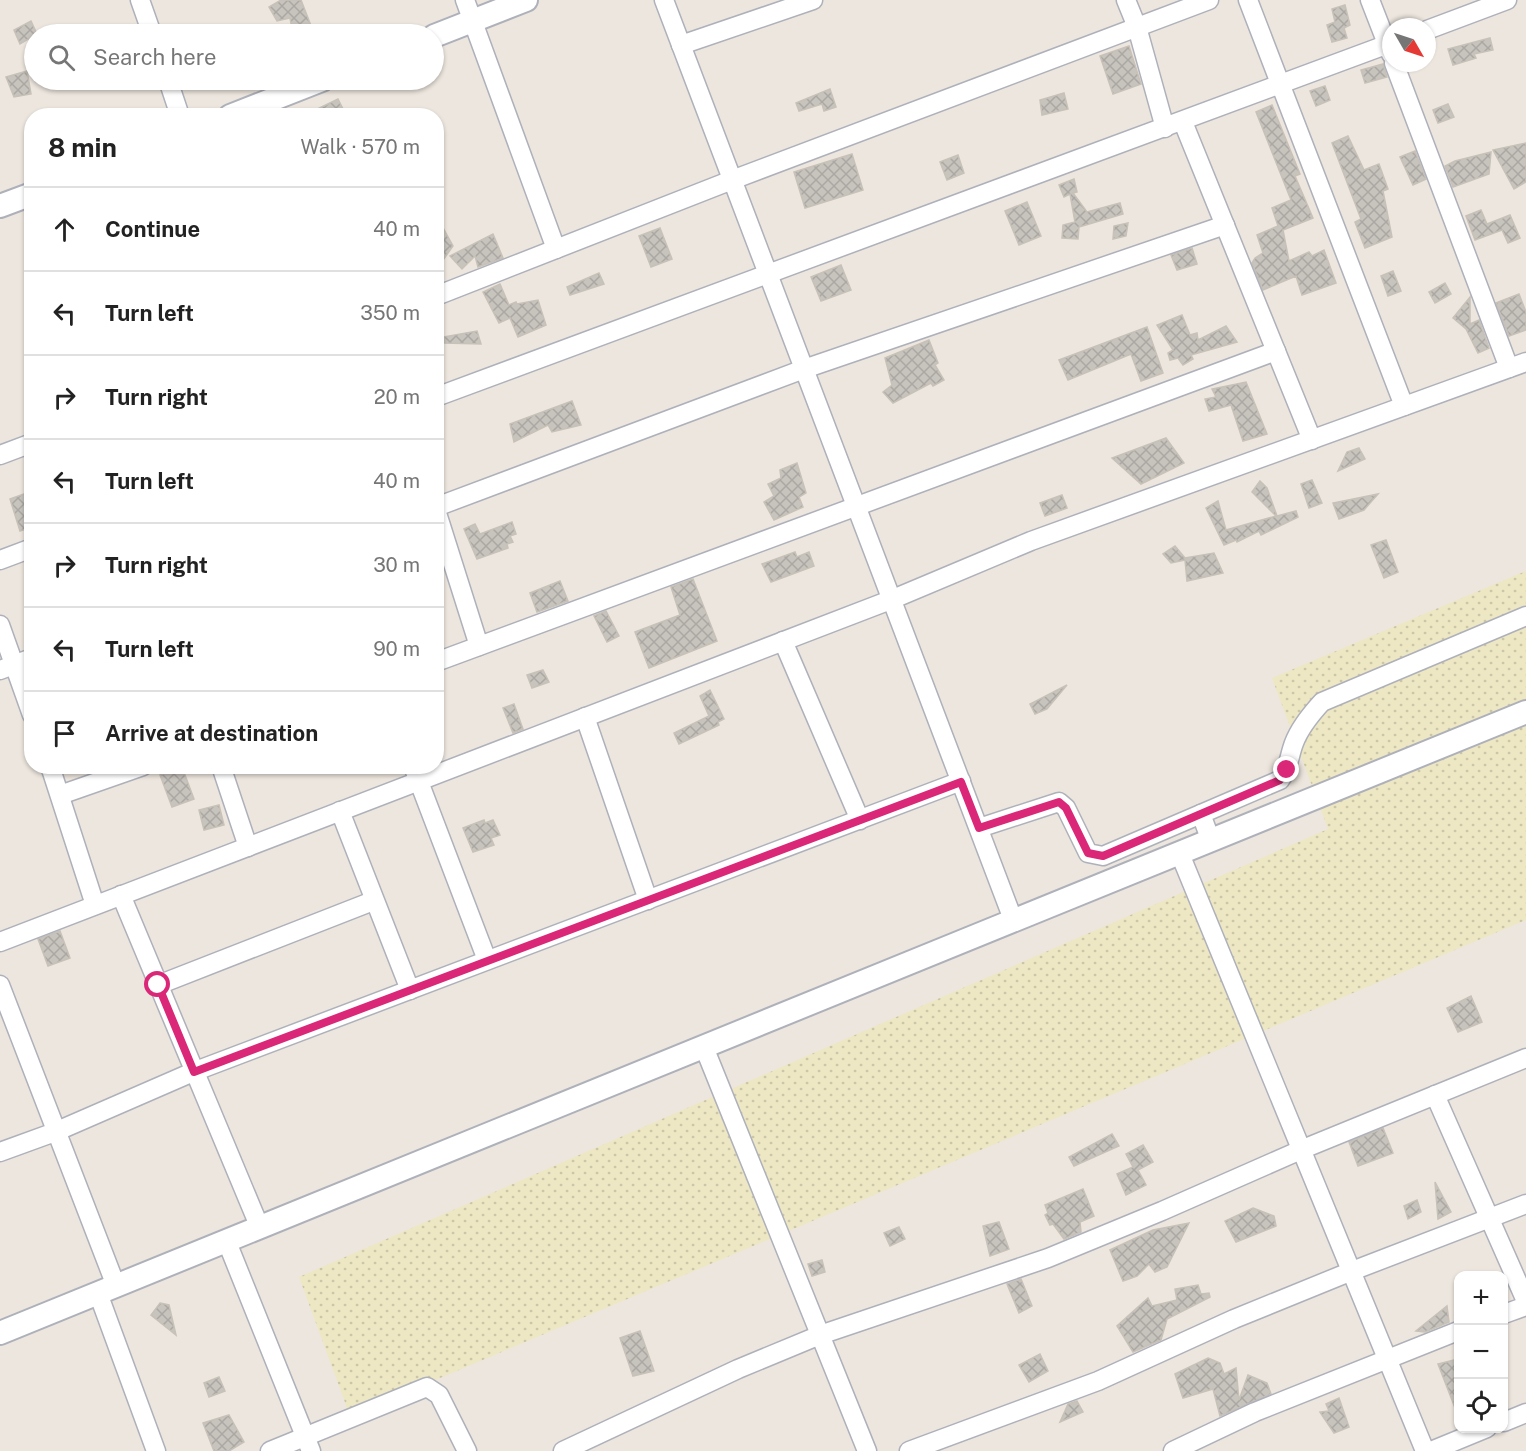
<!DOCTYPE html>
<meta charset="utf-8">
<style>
:root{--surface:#fff;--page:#f2f2f2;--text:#222;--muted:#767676;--line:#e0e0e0}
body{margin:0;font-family:"Public Sans",sans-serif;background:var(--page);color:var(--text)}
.controls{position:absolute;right:18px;bottom:18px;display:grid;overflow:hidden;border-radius:12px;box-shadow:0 2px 4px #0004}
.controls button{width:54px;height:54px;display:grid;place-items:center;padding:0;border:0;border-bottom:2px solid var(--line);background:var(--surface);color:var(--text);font:30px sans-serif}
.compass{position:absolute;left:1382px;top:18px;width:54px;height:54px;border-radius:50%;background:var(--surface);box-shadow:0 2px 4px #0004;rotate:129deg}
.stop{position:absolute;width:18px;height:18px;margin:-14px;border:4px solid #db2777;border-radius:50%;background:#fff}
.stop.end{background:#db2777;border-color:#fff;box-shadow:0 2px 6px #0008}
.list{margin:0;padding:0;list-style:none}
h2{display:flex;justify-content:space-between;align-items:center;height:78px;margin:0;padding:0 24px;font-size:26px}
h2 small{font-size:20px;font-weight:400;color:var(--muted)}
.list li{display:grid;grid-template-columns:39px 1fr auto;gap:18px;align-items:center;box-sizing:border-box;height:84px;padding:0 24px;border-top:2px solid var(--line)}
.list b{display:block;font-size:22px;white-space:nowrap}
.list em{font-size:20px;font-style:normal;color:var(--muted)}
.icon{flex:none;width:33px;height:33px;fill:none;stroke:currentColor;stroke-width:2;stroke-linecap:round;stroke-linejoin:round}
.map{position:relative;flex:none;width:1526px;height:1451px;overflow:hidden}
.search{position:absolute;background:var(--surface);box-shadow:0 2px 4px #0004;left:24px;top:24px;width:420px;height:66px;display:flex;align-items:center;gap:15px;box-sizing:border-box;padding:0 21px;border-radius:33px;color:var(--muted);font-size:22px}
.panel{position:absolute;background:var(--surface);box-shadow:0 2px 4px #0004;left:24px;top:108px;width:420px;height:666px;border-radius:24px}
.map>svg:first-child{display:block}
.sand{fill:url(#sand-dots)}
.building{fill:url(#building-cross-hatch);stroke:#c7c1b8;stroke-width:1.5}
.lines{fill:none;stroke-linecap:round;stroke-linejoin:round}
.minor-casing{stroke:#aeb1ba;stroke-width:21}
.tertiary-casing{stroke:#aeb1ba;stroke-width:26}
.minor{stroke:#fff;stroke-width:18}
.tertiary{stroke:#fff;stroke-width:22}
.route{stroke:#db2777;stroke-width:8}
</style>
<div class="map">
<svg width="1526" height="1451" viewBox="0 0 1526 1451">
<defs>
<pattern id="sand-dots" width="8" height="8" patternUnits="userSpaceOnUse" patternTransform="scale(1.5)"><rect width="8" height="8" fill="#eee7c3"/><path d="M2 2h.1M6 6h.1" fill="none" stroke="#ccc6a8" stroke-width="1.8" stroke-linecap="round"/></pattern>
<pattern id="building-cross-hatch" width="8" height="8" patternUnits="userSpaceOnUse" patternTransform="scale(1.5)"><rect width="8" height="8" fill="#c7c3bd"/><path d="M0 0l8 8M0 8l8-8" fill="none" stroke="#aba8a3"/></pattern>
</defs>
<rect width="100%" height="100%" fill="#ece6de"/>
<polygon class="sand" points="1526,571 1526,920 350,1416 299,1277 1328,829 1272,678"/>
<g class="building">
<polygon points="281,0 301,0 313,31 293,34 290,18 277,21 269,7"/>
<polygon points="1345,5 1350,25 1344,28 1347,38 1332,42 1327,25 1335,22 1332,9"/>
<polygon points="31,21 37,34 20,44 14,30"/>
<polygon points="1490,38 1493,50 1474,54 1476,58 1453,65 1448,49"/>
<polygon points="1129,46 1141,84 1113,94 1100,56"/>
<polygon points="1383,64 1387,77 1365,83 1361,70"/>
<polygon points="27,71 31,94 14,97 6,77"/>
<polygon points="1325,86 1330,100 1316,106 1310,91"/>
<polygon points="830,89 836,107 824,111 822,104 799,111 796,103"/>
<polygon points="1064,93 1068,109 1042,115 1040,100"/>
<polygon points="338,99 344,111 336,116 303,116"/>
<polygon points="1448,104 1454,117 1438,123 1433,110"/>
<polygon points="1272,105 1300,174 1295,176 1313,218 1283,230 1289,261 1309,252 1312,256 1324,250 1336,283 1302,295 1296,276 1263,290 1252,263 1255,258 1263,253 1257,235 1278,226 1272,208 1291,200 1256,112"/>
<polygon points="1348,136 1364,170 1379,164 1388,189 1383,191 1392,237 1365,248 1355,222 1361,219 1332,143"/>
<polygon points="1526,143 1526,182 1514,189 1493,150"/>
<polygon points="1415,151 1426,179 1413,185 1400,157"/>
<polygon points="1491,152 1489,174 1453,187 1445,166 1455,161"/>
<polygon points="852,154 863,190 805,208 794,172"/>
<polygon points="958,155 964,173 947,180 940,162"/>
<polygon points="1074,179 1077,192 1073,193 1087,212 1120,203 1123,214 1079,227 1078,239 1062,238 1063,225 1075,222 1070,194 1064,197 1059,185"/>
<polygon points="1027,202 1041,236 1019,245 1005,211"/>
<polygon points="1481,210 1487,224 1510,215 1520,238 1508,243 1502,230 1475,240 1466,216"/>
<polygon points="436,215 453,246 436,270"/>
<polygon points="1128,223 1126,236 1113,239 1114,226"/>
<polygon points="660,228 672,259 651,267 639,236"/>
<polygon points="493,234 503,258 478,267 475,256 462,269 450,256"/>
<polygon points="1192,248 1197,264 1177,270 1171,255"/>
<polygon points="841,265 851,290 821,301 811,277"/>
<polygon points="1393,271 1401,291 1388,296 1381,276"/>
<polygon points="599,273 604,284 570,295 567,287"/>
<polygon points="1445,283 1451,294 1435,303 1429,292"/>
<polygon points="500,284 509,305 516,302 517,304 538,300 546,325 518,337 510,318 499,323 483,292"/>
<polygon points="1519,294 1526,312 1526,330 1509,336 1496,303"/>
<polygon points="1470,297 1470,324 1479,320 1489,348 1478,353 1466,329 1453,318"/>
<polygon points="1182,315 1190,335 1197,333 1198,340 1226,326 1237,342 1191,355 1193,359 1183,365 1178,358 1170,360 1168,353 1173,350 1157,325"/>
<polygon points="1147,327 1163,373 1141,381 1131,354 1068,380 1059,360"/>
<polygon points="477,331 481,344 444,343 443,337"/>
<polygon points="929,340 938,363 935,365 944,380 933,386 931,383 893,403 883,392 892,385 885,358"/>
<polygon points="1246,382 1267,434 1243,441 1231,405 1209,411 1205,399 1216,397 1212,389"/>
<polygon points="572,401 581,425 552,432 548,425 514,442 510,424"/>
<polygon points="1166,438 1184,463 1141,484 1112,458"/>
<polygon points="1359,448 1365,459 1338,471 1347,452"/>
<polygon points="797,463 806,493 799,497 803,507 774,520 764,502 774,496 768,484 781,478 780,470"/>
<polygon points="1312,480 1322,503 1309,508 1301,484"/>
<polygon points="1260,481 1267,488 1277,516 1296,511 1298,517 1261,535 1259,531 1237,542 1236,540 1224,545 1206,508 1218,501 1226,530 1276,516 1252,492"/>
<polygon points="24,494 29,509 32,508 32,527 20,531 10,499"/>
<polygon points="1378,494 1364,510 1339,519 1333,503"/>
<polygon points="1062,495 1067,508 1045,516 1040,503"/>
<polygon points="512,522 516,534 510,536 513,542 507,544 508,548 477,559 464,529 475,524 480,534"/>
<polygon points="1386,540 1398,572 1384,578 1371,545"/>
<polygon points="1175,546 1185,558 1214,553 1223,573 1187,581 1185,560 1171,563 1163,554"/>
<polygon points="795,552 797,557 809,552 814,566 771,582 762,564"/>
<polygon points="693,579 717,641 649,668 635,632 680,615 671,587"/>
<polygon points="560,581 568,601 537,612 530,593"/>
<polygon points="606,611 619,636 607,642 594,616"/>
<polygon points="543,670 549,682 532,688 527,675"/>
<polygon points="1067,685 1047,709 1035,714 1030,704"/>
<polygon points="710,690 724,719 718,722 719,725 679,744 674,733 709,716 700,696"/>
<polygon points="514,704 523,729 513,733 503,708"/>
<polygon points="182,767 194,799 172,807 160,775"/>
<polygon points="219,805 224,825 204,830 199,810"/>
<polygon points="484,820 485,823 493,820 500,835 491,838 494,845 473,852 463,828"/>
<polygon points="60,931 70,958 48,966 38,939"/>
<polygon points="1471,996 1482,1022 1458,1032 1447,1008"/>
<polygon points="1383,1128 1393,1153 1358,1166 1349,1142"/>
<polygon points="1112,1134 1119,1146 1074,1166 1069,1157"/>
<polygon points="1143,1145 1153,1162 1138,1170 1146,1185 1126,1195 1117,1174 1133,1167 1126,1154"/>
<polygon points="1435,1182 1451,1212 1438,1219"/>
<polygon points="1083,1189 1094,1216 1080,1222 1081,1232 1064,1239 1053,1224 1050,1225 1045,1215 1048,1213 1045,1205"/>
<polygon points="1417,1200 1421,1212 1408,1219 1404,1206"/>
<polygon points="1253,1208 1274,1216 1276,1226 1236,1242 1225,1221"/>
<polygon points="999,1222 1009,1249 990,1256 983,1226"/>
<polygon points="1189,1223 1167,1267 1155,1272 1149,1264 1137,1276 1123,1281 1110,1250 1153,1230"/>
<polygon points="899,1227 905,1239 890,1246 884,1233"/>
<polygon points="822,1260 825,1272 812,1276 808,1264"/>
<polygon points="1021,1279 1032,1306 1019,1313 1007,1284"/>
<polygon points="1198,1285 1201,1294 1209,1293 1210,1297 1167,1319 1161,1340 1133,1352 1117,1326 1148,1298 1152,1306 1177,1300 1175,1289"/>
<polygon points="160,1303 169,1305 176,1335 151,1315"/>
<polygon points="1447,1306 1449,1322 1425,1332 1416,1331"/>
<polygon points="640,1331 654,1371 633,1376 620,1338"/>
<polygon points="1040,1354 1048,1371 1029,1382 1019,1365"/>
<polygon points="1208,1358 1220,1363 1224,1374 1236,1368 1239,1400 1248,1375 1267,1383 1271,1394 1220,1416 1213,1389 1183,1398 1175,1374"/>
<polygon points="1458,1359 1458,1413 1457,1413 1438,1364"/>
<polygon points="219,1377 225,1391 209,1397 204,1383"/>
<polygon points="1339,1398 1349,1427 1334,1433 1320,1412 1329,1411 1326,1404"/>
<polygon points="1077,1401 1083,1412 1060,1422 1068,1404"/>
<polygon points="229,1415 244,1442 229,1451 214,1451 203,1423"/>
</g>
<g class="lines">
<g class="minor-casing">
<g id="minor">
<polyline points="140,0 152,34"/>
<polyline points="465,0 556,249"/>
<polyline points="664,0 1014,922"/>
<polyline points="1126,0 1137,27 1165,128"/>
<polyline points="1248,0 1404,406"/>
<polyline points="1370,0 1391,54"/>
<polyline points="1427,30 1507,0"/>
<polyline points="681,45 813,0"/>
<polyline points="1394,63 1509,368"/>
<polyline points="168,80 180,116"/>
<polyline points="1183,122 1312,440"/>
<polyline points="436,296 732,180 1209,0"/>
<polyline points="436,397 1391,43"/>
<polyline points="0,455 32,443"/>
<polyline points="436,507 804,369 1225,225"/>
<polyline points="436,510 479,646"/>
<polyline points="0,560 32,548"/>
<polyline points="0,625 32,715"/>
<polyline points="783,641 860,820"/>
<polyline points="436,662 1276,351"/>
<polyline points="0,670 32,658"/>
<polyline points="585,717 648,900"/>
<polyline points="50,766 95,905"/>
<polyline points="221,766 248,847"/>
<polyline points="413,766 487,960"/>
<polyline points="60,795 143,766"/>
<polyline points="340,811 410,990"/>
<polyline points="979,828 1059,802 1066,808 1088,853 1103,856 1201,814"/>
<path d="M1211 841 1201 814 1280 780C1289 768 1289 756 1294 743 1300 727 1311 714 1322 702L1526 616"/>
<polyline points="1180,854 1425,1451"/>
<polyline points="121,895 260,1228"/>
<polyline points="0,942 893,599 1031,541 1526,362"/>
<polyline points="0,985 116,1286"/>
<polyline points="158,985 373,901"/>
<polyline points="704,1047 867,1451"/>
<polyline points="1435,1095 1526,1301"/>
<polyline points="0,1152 55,1132 193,1072 961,781"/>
<polyline points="227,1242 311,1451"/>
<polyline points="98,1293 156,1451"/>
<polyline points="1504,1314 1526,1306"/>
<polyline points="1504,1422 1526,1413"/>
<polyline points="270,1451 427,1387 439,1395 467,1451"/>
<polyline points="563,1451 738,1369 820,1335 1048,1258 1162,1211 1303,1149 1526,1058"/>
<polyline points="909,1451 1098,1381 1234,1319 1352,1271 1526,1204"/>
<polyline points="1173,1451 1255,1412 1458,1331"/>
<polyline points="1431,1451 1487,1428"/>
</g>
</g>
<g class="tertiary-casing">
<g id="tertiary">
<polyline points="434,36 526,0"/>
<polyline points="230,116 322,80"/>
<polyline points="0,206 32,194"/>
<polyline points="0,1333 1526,712"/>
</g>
</g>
<use href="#minor" class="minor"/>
<use href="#tertiary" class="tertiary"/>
</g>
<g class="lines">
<polyline class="route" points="158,985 194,1072 961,782 979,828 1059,802 1066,808 1088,853 1103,856 1280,780 1287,770"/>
</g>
</svg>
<div class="controls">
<button>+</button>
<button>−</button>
<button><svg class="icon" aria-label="locate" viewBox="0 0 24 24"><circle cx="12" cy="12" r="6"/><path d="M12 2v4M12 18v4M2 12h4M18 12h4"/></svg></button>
</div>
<svg class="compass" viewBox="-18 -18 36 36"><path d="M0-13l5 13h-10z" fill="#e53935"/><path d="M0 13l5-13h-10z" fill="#767676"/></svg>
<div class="stop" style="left:158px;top:985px"></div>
<div class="stop end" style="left:1287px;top:770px"></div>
<div class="search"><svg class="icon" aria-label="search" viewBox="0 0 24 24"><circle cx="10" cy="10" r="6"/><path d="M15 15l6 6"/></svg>Search here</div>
<section class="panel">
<h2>8 min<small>Walk · 570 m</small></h2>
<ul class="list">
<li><svg class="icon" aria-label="ahead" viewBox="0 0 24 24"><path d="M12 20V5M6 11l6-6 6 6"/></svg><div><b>Continue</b></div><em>40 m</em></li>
<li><svg class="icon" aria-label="left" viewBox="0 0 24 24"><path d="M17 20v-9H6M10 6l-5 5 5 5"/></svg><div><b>Turn left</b></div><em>350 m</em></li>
<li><svg class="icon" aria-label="right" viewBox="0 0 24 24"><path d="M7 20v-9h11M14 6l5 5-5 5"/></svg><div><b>Turn right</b></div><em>20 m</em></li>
<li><svg class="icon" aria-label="left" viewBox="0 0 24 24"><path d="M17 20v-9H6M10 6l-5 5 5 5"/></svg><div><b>Turn left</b></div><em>40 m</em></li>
<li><svg class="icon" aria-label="right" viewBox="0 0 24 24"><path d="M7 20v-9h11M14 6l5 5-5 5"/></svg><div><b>Turn right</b></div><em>30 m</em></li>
<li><svg class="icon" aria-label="left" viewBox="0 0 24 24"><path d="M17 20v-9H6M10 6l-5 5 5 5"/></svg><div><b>Turn left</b></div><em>90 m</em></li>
<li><svg class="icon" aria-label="arrive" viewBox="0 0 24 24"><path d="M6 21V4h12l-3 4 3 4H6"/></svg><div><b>Arrive at destination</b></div></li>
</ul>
</section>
</div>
